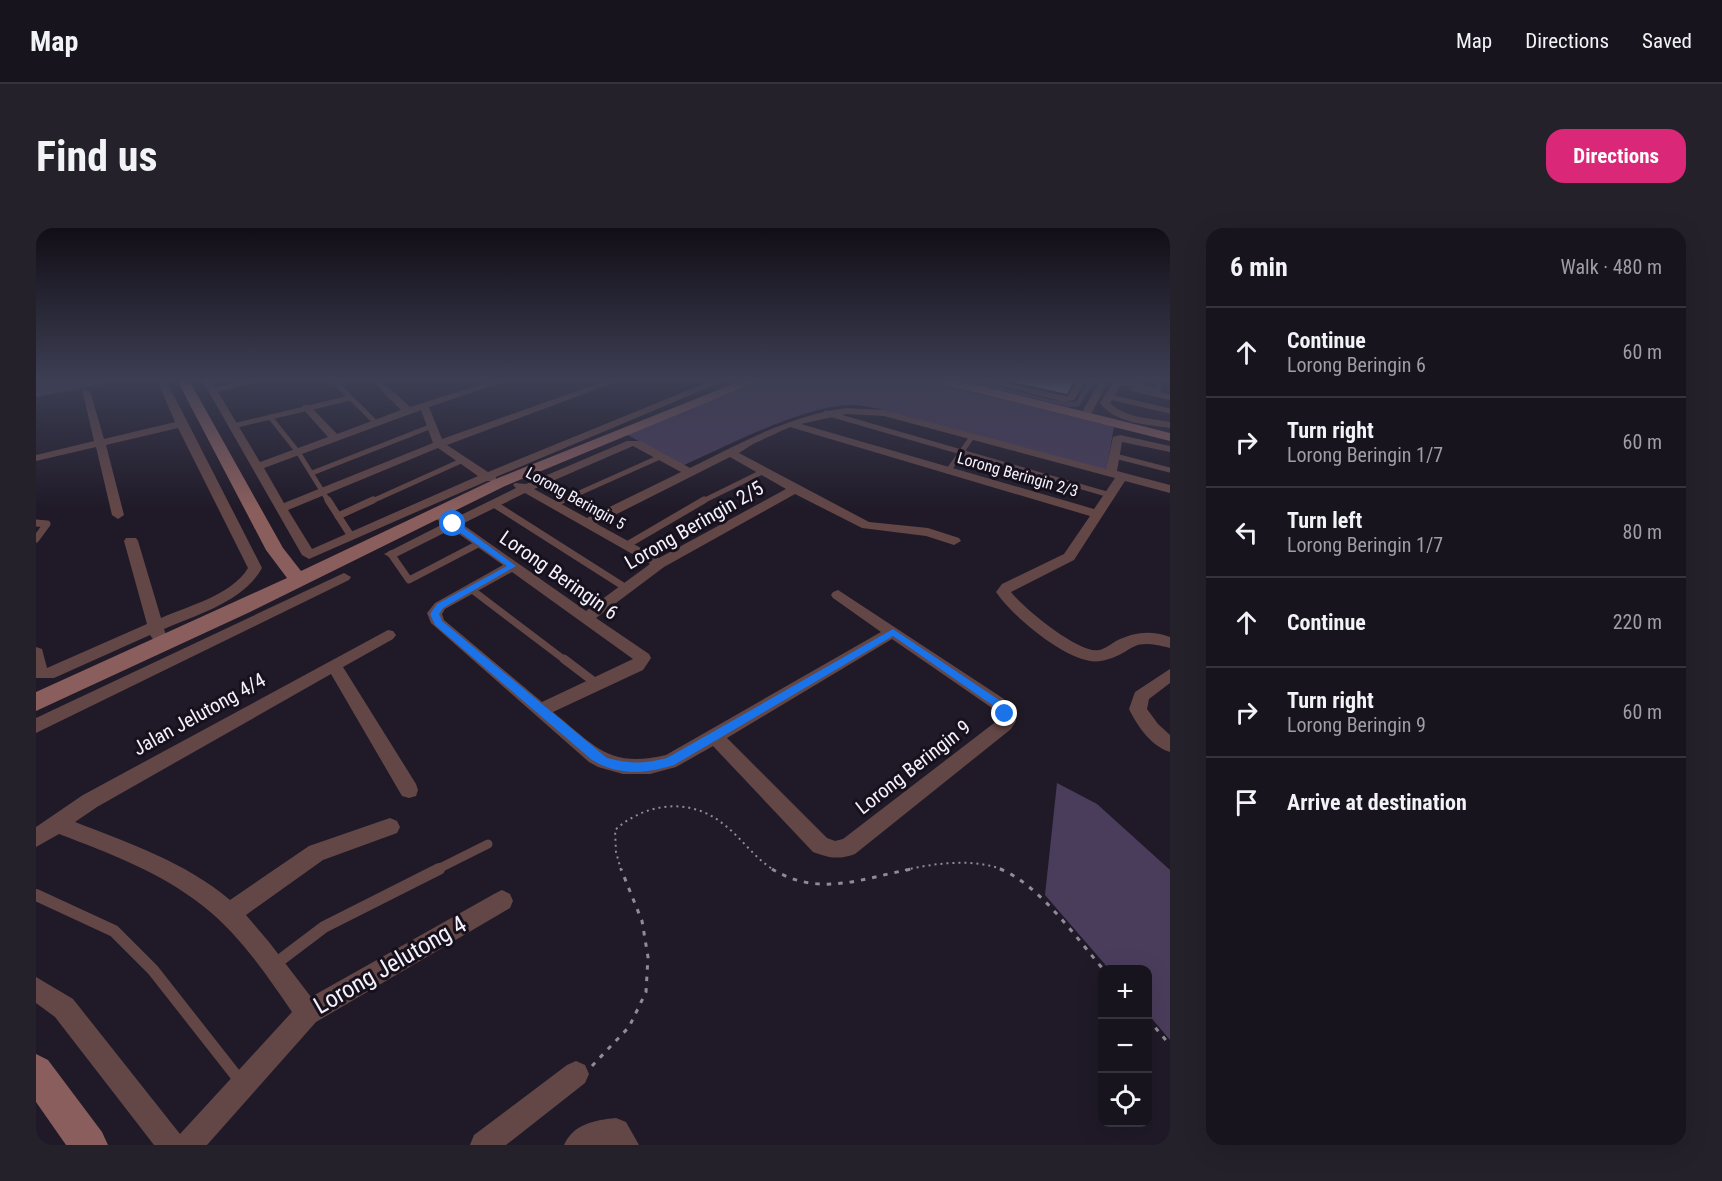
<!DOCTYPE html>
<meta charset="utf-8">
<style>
:root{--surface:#18141e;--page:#25212b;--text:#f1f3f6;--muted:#9f9ea4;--line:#36333c;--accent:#db2777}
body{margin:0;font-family:"Roboto Condensed",sans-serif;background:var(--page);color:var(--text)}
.controls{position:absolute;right:18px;bottom:18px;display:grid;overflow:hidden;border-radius:12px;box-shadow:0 6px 24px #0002}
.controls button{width:54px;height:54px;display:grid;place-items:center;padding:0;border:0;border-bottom:2px solid var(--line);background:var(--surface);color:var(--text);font:30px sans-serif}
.stop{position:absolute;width:18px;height:18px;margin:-14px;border:4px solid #1a73e8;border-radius:50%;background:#fff}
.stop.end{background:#1a73e8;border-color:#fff;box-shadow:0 2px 6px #0008}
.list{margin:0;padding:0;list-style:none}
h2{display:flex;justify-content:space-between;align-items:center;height:78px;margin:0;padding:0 24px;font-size:26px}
h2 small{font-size:20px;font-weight:400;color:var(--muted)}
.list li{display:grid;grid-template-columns:39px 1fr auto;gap:18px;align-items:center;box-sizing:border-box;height:90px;padding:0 24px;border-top:2px solid var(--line)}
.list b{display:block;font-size:22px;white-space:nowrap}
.list p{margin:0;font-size:20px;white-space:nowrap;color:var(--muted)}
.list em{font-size:20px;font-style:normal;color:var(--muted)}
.icon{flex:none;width:33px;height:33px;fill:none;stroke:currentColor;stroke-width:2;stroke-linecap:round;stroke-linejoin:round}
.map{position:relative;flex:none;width:1134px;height:917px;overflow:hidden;border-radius:18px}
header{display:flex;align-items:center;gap:36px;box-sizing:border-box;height:84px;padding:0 30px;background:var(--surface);border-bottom:2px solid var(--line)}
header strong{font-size:28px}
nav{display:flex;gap:33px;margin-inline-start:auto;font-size:21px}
.intro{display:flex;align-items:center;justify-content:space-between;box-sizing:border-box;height:144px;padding:0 36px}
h1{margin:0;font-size:42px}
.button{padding:15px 27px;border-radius:18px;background:var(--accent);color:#fff;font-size:21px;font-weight:700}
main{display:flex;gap:36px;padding:0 36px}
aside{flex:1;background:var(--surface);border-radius:18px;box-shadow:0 6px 24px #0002}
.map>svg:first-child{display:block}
.built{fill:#271f33}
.green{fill:#4a3d5c}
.building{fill:#938ea1}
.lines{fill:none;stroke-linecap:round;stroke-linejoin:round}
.path-far1{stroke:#8f8b97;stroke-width:2;stroke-dasharray:2 4;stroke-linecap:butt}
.path{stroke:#8f8b97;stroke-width:3;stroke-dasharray:4.5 7;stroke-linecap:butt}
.lane-far3{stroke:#634746;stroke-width:5}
.lane-far2{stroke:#634746;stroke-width:7}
.lane-far1{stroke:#634746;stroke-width:9}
.lane{stroke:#634746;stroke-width:12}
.street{fill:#634746;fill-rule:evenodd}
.secondary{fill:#8a5e5d;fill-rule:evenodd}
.route{fill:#1a73e8}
.labels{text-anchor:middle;stroke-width:6;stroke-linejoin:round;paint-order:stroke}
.far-street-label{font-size:16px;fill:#f4f1fb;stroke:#17111e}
.street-label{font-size:20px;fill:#f4f1fb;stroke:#17111e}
.near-street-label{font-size:24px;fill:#f4f1fb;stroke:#17111e}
</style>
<header>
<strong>Map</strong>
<nav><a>Map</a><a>Directions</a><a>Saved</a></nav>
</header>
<div class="intro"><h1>Find us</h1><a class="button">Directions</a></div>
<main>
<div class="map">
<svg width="1134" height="917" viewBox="0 0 1134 917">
<rect width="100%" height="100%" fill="#201a28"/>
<polygon class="built" points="919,152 1134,152 1134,206"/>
<g class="green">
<polygon points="86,152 0,169 0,153"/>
<path d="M727 152H888L1078 199 1070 243 848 182C839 180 829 178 820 177 771 175 692 218 646 238L590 206Z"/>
<path d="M922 152C962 152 1000 174 1040 174L1053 152H1059L1043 178 1033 179Z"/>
<polygon points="1021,555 1061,576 1134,642 1134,812 1112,786 1112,742 1073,741 1009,667"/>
</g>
<polygon class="building" points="978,152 1038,152 1031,166 978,154"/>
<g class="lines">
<g class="path-far1">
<path d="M585 642 580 624 579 602C609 575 653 569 686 595 705 609 718 630 738 642"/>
<path d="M869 642C900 635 937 630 968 642"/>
</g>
<g class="path">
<path d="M736 641C784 670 826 650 876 641"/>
<path d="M964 641C1003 656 1040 710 1068 742"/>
<polyline points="1112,791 1134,817"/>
<polyline points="556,838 593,799 610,764 612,729 606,693 585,641"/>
</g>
<g class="lane-far3">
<polyline points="305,152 299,154 340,195"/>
<polyline points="1083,154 1121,162 1126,152"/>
<polyline points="1074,169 1134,183"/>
<polyline points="790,185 1074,267"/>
<polyline points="234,189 262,224 293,274"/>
<polyline points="197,198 314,170"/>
<polyline points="1079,228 1134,242"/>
<polyline points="912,243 936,209"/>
<polyline points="276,245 396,198"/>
<polyline points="334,274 425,233"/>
<polyline points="523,274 624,229"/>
<polyline points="665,274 726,244"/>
</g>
<g class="lane-far2">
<polyline points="292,272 315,308"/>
<polyline points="458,276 590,360"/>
<polyline points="518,276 526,272"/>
<polyline points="302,288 337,272"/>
<polyline points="0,295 11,296 0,311"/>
<polyline points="591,317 668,272"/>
<polyline points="355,326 373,352 444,315"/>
<polyline points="435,361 530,433"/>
</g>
<g class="lane-far1">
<polyline points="528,431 561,456"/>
<polyline points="400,642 452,616"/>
</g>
<g class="lane">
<polyline points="0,667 78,703 117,742 205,854"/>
<polyline points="239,736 288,699 403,641"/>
</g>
<g class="street">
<path d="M121 152H130L226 340C207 374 162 386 128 401L130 407 127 411H117L114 407 18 450H0V419L6 421 11 440 111 396 88 313 90 310H100L102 313 125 390C152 378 196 367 212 340L142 200 70 217 88 287 82 291 76 287 60 219 0 233V227L58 213 46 161 54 163 68 211 139 194Z"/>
<path d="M166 152H175L179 159 210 152H228L182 164 224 234 292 209 267 181V177H273L301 206 365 182 335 152H345L374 179 459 152H473L393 179 406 211 572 152H585L411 217 452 244 677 152H690L460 249V253H451L273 331 266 327ZM385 182 397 215 248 275 228 240ZM402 220 442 248 276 321 252 282Z"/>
<polygon points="941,152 958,152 1029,168 1032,168 1041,152 1050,152 1038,172 1029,174"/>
<polygon points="1064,152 1073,152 1053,190 1045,190 1044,188"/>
<path d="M1079 152H1088L1074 175C1089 190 1114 190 1134 194V200C1110 196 1080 196 1064 175Z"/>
<polygon points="1098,158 1134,166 1134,172 1095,163 1093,161"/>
<path d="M810 180 848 182 1070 241 1077 209 1084 207 1134 218V224L1086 214 1081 243 1134 257V265L1089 253 1038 332 975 364C986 379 1044 427 1063 422 1069 421 1075 416 1080 413 1099 404 1114 402 1134 409V420C1090 408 1100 426 1065 433 1035 439 975 387 960 364L966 356 1028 326 1054 288 754 199 717 216 703 225 833 294 892 300 923 310 925 313 918 317 890 308 826 300 759 266 628 339 560 390 613 426 615 430 607 442 517 484C558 517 573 541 630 527L845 404 797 370 795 367 797 364 802 362 968 471 980 493 975 501 819 626C802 632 793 630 777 624L677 518 640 539 614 546H587L562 539 553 534 395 395 391 385 399 375 467 337 416 301 360 329 355 330 348 326 407 296 394 286 396 283H404L417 291 480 260 477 257 479 255 490 256 591 213H605L654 240C705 215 752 188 810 180ZM810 186 848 188 1079 250 1058 281 765 196ZM597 218 645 244 551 290 498 261ZM694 229 750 261 623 330 561 296ZM489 265 614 336 550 383 426 296ZM476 344 597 431 506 474 408 392 406 386 409 381ZM856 411 956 480 962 492 807 611 799 613 791 610 691 510Z"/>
<polygon points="308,345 315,349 313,352 0,505 0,490"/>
<path d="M352 402 357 403 360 407 357 411 307 439 380 556 382 562 380 568 373 570 366 568 295 446 61 579 39 594C93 615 149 634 194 672L273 618 354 590 361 593 364 599 361 605 287 632 210 687 233 714 275 769 458 666 466 662 474 666 477 673 474 680 280 794 171 917H118L19 789 0 775V749L37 771 144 906 256 784C230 746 203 706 167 678 124 644 73 625 23 606L0 619V599L47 567Z"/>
<path d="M1134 441V455L1113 471 1111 481 1122 496 1134 507V524C1115 518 1102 499 1093 481L1099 464Z"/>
<polygon points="540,833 549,837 553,846 549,855 470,917 434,917 438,907 531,837"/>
<path d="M580 890 590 894 603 917H528C537 896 559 892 580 890Z"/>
</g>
<g class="secondary">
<polygon points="141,152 153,152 247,320 265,343 457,252 707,152 725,152 469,258 214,384 0,483 0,464 251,350 230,322"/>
<polygon points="900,152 922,152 1134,205 1134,213 902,155"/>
<polygon points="0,826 12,832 66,904 72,917 30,917 0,874"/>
</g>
</g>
<linearGradient id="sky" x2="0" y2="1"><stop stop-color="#120e16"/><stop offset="0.54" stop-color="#3c3e53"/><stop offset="1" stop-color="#3c3e53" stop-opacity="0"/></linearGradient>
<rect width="1134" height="281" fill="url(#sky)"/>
<path class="route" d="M415 294H420L480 338 407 380 403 386 406 393 571 530C596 536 606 536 631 530L857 401 966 474 974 486 969 489 965 488 959 479 857 408 638 537C609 546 583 548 556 532L399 397 394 386 401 376 471 338 415 298Z"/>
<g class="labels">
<g class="far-street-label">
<text transform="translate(982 246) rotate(16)" y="6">Lorong Beringin 2/3</text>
<text transform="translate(540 270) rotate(29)" y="6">Lorong Beringin 5</text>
</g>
<g class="street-label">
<text transform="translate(658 297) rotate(-30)" y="7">Lorong Beringin 2/5</text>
<text transform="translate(523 347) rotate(35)" y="7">Lorong Beringin 6</text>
<text transform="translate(163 486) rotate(-29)" y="7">Jalan Jelutong 4/4</text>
<text transform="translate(877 539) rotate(-38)" y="7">Lorong Beringin 9</text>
</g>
<g class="near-street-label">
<text transform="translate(354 737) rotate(-30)" y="8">Lorong Jelutong 4</text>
</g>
</g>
</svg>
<div class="controls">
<button>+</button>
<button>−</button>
<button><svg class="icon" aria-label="locate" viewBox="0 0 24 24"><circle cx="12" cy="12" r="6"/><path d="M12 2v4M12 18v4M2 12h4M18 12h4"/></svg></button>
</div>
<div class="stop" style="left:417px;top:296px"></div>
<div class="stop end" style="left:969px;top:486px"></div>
</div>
<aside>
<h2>6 min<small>Walk · 480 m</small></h2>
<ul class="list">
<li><svg class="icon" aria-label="ahead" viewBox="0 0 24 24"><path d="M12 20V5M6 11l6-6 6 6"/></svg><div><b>Continue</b><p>Lorong Beringin 6</p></div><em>60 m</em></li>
<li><svg class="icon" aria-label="right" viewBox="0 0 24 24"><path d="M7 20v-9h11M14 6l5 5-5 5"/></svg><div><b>Turn right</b><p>Lorong Beringin 1/7</p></div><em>60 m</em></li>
<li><svg class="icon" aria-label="left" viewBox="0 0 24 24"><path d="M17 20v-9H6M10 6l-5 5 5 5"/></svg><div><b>Turn left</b><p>Lorong Beringin 1/7</p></div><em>80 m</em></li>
<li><svg class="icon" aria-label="ahead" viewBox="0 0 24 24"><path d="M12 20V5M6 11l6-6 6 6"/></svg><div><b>Continue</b></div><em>220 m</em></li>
<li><svg class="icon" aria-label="right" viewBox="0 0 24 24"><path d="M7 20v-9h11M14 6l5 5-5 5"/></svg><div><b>Turn right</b><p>Lorong Beringin 9</p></div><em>60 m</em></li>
<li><svg class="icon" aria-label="arrive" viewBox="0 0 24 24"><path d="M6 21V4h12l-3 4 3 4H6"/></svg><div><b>Arrive at destination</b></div></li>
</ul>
</aside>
</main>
